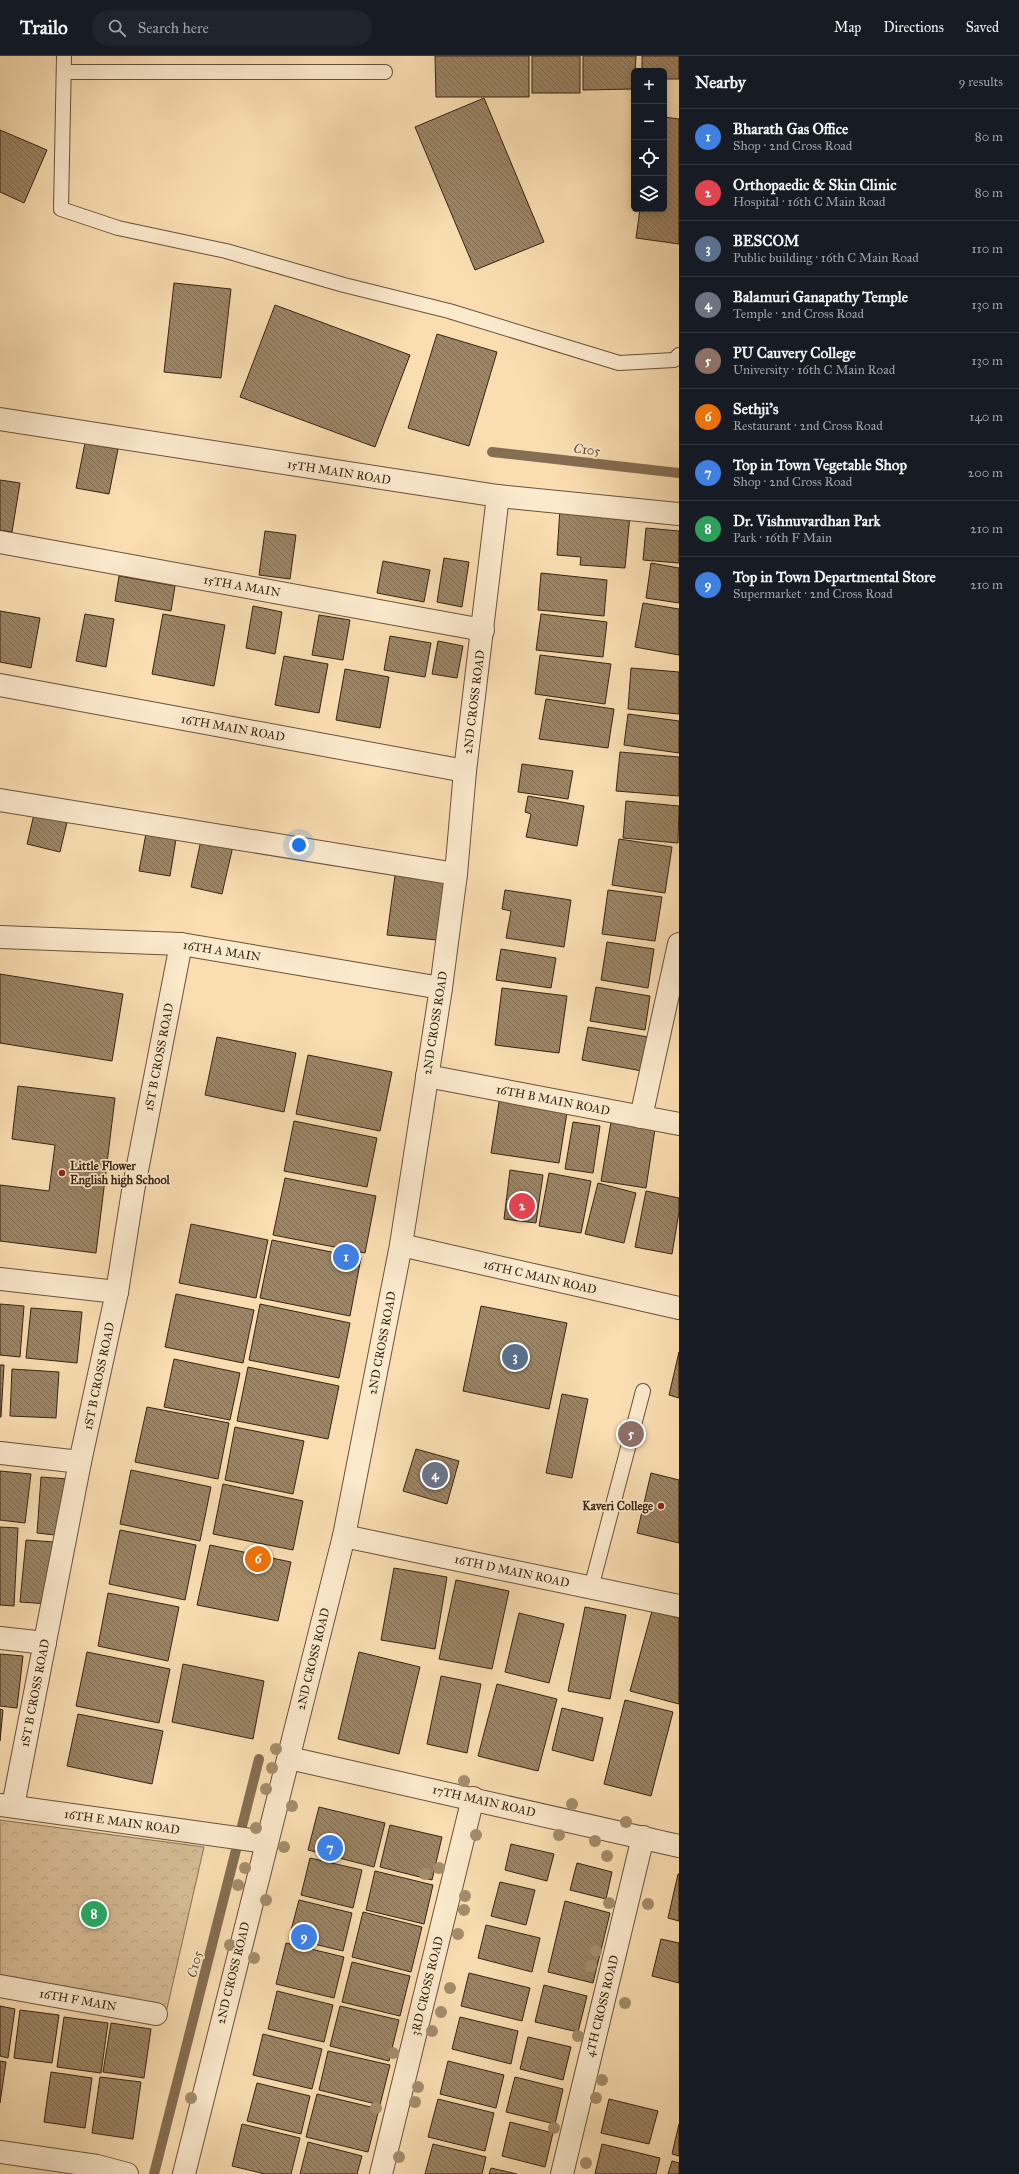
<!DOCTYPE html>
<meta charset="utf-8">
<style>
:root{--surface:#171b24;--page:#20242c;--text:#f1f3f6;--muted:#9ea1a6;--line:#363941;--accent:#d93025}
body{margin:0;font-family:"IM FELL Great Primer",serif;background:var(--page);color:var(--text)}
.controls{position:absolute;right:12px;top:12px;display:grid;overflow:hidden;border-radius:6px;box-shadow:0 2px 10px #0003}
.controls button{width:36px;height:36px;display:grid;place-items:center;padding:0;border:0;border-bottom:1px solid var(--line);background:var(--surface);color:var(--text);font:20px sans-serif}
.you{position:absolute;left:299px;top:789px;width:14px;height:14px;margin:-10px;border:3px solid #fff;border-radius:50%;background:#1a73e8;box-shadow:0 0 0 6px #1a73e833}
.badge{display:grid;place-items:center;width:26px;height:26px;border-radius:50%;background:var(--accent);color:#fff;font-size:13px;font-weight:700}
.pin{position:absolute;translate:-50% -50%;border:2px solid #fff;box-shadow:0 1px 4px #0006}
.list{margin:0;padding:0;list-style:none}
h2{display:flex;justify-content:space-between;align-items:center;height:52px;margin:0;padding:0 16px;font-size:17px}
h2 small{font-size:13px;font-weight:400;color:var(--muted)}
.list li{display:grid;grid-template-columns:26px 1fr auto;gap:12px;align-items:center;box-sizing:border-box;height:56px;padding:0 16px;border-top:1px solid var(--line)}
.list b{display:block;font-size:15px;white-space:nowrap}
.list p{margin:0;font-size:13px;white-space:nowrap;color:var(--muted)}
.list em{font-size:13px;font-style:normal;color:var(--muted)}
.icon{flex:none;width:22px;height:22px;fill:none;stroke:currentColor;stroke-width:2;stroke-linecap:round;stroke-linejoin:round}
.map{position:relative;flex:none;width:679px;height:2118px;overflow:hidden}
header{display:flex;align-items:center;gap:24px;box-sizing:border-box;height:56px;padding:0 20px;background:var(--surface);border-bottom:1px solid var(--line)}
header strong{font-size:19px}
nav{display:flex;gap:22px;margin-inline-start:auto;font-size:14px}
.search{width:280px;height:36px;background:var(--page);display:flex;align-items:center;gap:10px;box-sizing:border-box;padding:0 14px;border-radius:22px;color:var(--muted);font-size:15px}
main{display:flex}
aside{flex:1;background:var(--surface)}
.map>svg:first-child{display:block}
.park{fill:url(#park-crowns);stroke:#887154}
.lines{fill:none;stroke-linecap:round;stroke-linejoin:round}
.stream{stroke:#856e51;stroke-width:10}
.building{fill:url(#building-back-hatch);stroke:#382411}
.lane-casing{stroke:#685239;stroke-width:16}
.street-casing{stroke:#685239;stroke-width:24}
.lane{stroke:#fceacd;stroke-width:14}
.street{stroke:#fceacd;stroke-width:22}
.tree{fill:#a58d6c}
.poi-dot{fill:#8f2418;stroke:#fceacd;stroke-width:1.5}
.labels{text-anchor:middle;stroke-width:3.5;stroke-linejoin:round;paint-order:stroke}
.street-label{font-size:12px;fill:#382411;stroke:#fceacd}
.poi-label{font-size:12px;font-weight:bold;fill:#382411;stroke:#fceacd;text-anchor:start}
.water-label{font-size:13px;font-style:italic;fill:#654f36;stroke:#fceacd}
</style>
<header>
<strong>Trailo</strong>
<div class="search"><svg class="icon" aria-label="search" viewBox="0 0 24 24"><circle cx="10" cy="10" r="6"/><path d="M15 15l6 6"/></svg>Search here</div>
<nav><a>Map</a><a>Directions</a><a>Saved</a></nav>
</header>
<main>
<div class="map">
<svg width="679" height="2118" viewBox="0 0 679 2118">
<defs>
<pattern id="park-crowns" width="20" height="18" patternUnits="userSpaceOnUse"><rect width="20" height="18" fill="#d9be97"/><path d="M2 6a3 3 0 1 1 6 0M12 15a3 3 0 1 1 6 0" fill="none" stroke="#bba381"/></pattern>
<pattern id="building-back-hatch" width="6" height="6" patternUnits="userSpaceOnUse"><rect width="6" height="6" fill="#9d8565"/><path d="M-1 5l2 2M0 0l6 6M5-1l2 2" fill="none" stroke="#816d52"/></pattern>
</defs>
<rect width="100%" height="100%" fill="#fadeb2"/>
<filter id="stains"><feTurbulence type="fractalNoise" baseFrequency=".005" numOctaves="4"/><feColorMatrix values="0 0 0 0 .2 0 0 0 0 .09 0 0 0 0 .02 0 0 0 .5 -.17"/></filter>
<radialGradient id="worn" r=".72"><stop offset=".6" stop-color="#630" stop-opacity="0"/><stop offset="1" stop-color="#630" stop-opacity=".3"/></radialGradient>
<polygon class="park" points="0,1764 204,1791 166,1957 0,1924"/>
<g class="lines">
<g class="stream">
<polyline points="492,396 679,417"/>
<polyline points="154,2118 259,1703"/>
</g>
</g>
<g class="building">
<polygon points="435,0 529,0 529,41 436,41"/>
<rect x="532" y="0" width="48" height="37"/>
<polygon points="583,0 636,0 634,33 583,34"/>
<polygon points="642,0 679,0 679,23 664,23 664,15 642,15"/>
<polygon points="484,42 544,186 475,214 415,71"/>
<polygon points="664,61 679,63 679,188 636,182 640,153 664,153"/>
<polygon points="0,74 47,94 24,147 0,136"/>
<polygon points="174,227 231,233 221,322 164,316"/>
<polygon points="275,249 410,299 375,391 240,341"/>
<polygon points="437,278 497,296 469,390 408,372"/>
<polygon points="85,387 118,393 109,438 76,432"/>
<polygon points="0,424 20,427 12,476 0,474"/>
<polygon points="560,452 630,459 625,512 580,509 581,501 557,499"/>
<polygon points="646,472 679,475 679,507 643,504"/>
<polygon points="265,475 296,479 290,523 259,519"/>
<polygon points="444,502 469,506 462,551 437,546"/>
<polygon points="383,505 430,514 424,546 377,537"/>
<polygon points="651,507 679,512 679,547 646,542"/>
<polygon points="541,517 607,524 604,560 538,554"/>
<polygon points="119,520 175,530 171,555 115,545"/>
<polygon points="643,547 679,553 679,599 635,591"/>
<polygon points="253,550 282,556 275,598 246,592"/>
<polygon points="0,555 40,562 31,612 0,606"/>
<polygon points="85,558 114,563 106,611 76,605"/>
<polygon points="163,558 225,569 214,630 152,618"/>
<polygon points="541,558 607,566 603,601 536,594"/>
<polygon points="319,559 350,564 343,604 312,599"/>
<polygon points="390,580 431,587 425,621 384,614"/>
<polygon points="438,585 463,590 457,622 432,618"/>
<polygon points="540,599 611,608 605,648 535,638"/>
<polygon points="284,600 328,608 319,657 275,649"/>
<polygon points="631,612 679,616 679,658 628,653"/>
<polygon points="345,613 389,621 380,672 336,664"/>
<polygon points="546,643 614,653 608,692 539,683"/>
<polygon points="628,658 679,665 679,697 624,689"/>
<polygon points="620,696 679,701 679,740 616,735"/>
<polygon points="522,708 573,715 568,743 518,736"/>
<polygon points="528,740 584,750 577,790 526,781 531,758 525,756"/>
<polygon points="626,745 679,750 678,787 623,782"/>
<polygon points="35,754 68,762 60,796 27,788"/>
<polygon points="147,772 177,777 170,820 139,815"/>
<polygon points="619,783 672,791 665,837 612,829"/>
<polygon points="201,784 233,790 222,838 191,831"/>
<polygon points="396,812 445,818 437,884 387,879"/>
<polygon points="505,834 571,844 564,891 506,882 511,855 502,853"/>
<polygon points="608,834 662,841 655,885 602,878"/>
<polygon points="607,886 654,893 648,932 601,924"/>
<polygon points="501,893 556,902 551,932 496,924"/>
<polygon points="0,918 123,938 112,1005 0,987"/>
<polygon points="596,931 650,940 645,974 590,965"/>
<polygon points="502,932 567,940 559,997 495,989"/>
<polygon points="588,971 648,981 642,1015 582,1004"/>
<polygon points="217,981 296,997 284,1056 205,1039"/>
<polygon points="308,999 392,1016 380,1075 296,1058"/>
<polygon points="18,1030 115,1042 96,1197 0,1185 0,1129 49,1135 55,1089 12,1083"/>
<polygon points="500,1040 568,1050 559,1107 491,1097"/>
<polygon points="294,1065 377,1082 367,1131 284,1115"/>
<polygon points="573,1066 600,1070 593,1117 565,1113"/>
<polygon points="611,1066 655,1073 646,1132 601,1125"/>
<polygon points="510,1114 543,1119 536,1167 504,1163"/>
<polygon points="549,1117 591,1125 581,1177 539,1170"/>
<polygon points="285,1122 376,1140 365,1197 273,1179"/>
<polygon points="598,1127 636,1137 624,1187 585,1178"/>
<polygon points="646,1135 679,1142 679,1156 672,1198 635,1191"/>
<polygon points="191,1168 268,1184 256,1242 179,1227"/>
<polygon points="272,1184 361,1202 350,1260 260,1242"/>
<polygon points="176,1238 254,1254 243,1307 165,1291"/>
<polygon points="0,1248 24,1250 20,1301 0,1299"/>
<polygon points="260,1248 350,1267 339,1322 249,1304"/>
<polygon points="481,1250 567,1267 549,1353 463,1335"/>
<polygon points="31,1252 82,1256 77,1307 26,1302"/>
<polygon points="679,1296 679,1342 669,1339"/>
<polygon points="174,1303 240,1317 230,1364 164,1351"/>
<polygon points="0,1309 4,1309 1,1361 0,1361"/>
<polygon points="248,1311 339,1330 328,1383 237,1365"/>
<polygon points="12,1313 59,1316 56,1362 10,1360"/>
<polygon points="562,1338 588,1343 572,1422 546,1417"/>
<polygon points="147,1351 229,1367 218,1423 135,1406"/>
<polygon points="235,1371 304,1385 293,1438 225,1424"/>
<polygon points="416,1393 459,1405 447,1448 403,1435"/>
<polygon points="131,1414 211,1431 200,1485 120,1468"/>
<polygon points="0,1415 31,1418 25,1467 0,1464"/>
<polygon points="651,1417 679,1424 679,1487 637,1477"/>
<polygon points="41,1421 68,1423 64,1480 37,1477"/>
<polygon points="223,1428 303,1445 293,1494 213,1478"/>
<polygon points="0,1471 18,1472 14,1550 0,1549"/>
<polygon points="120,1474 196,1489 185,1544 109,1528"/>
<polygon points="26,1484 54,1486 48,1548 20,1546"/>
<polygon points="210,1489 291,1506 278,1565 197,1549"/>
<polygon points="394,1512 447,1521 435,1593 381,1584"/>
<polygon points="456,1524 509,1535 492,1613 439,1603"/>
<polygon points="108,1537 179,1551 168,1605 98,1590"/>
<polygon points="585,1551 626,1559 610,1643 568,1635"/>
<polygon points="652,1555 679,1562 679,1648 630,1635"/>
<polygon points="519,1557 564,1568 549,1627 505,1616"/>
<polygon points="87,1596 170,1613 159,1667 76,1650"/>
<polygon points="359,1596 420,1611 399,1698 338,1683"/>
<polygon points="0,1598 23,1600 17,1652 0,1650"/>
<polygon points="183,1608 264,1625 253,1683 172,1666"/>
<polygon points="441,1620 481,1628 467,1697 427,1688"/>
<polygon points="497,1628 557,1643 538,1715 478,1700"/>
<polygon points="625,1644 673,1656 651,1740 604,1728"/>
<polygon points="562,1652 603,1662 593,1705 552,1694"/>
<polygon points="0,1653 3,1654 0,1685"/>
<polygon points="78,1658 163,1675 152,1728 67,1710"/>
<polygon points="319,1751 385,1767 374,1811 308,1794"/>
<polygon points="390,1769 442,1781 432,1824 380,1811"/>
<polygon points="511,1788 554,1798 547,1825 505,1814"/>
<polygon points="310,1802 362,1814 353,1852 301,1839"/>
<polygon points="577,1807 612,1816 606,1843 570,1834"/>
<polygon points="375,1815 433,1829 424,1868 366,1854"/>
<polygon points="678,1818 679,1818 679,1865 668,1862"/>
<polygon points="500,1826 535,1834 526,1869 491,1860"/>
<polygon points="299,1844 352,1857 343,1895 289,1882"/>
<polygon points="565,1845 610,1857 593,1927 548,1916"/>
<polygon points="363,1856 422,1871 411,1916 352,1901"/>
<polygon points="486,1869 540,1882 532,1916 478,1902"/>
<polygon points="661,1883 679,1887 679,1927 652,1920"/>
<polygon points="286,1887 344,1901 334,1942 276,1928"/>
<polygon points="352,1906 410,1920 400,1960 342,1946"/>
<polygon points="469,1917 530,1932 522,1965 461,1950"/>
<polygon points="544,1929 587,1940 578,1976 535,1966"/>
<polygon points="277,1935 333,1949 324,1986 268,1973"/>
<polygon points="0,1950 15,1953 8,2002 0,2000"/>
<polygon points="340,1950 399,1964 389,2005 330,1990"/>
<polygon points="20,1954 59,1959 52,2007 14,2002"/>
<polygon points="64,1961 108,1967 101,2017 57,2011"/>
<polygon points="460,1961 518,1975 511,2008 452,1993"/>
<polygon points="111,1967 151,1973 144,2022 103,2016"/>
<polygon points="263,1978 322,1993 312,2033 253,2019"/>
<polygon points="528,1981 571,1991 563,2024 520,2013"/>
<polygon points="328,1995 390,2009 380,2049 319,2034"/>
<polygon points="0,2005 6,2006 0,2047"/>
<polygon points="448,2005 504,2019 496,2052 440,2038"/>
<polygon points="51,2016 92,2022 85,2072 44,2066"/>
<polygon points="100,2021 141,2026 133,2083 92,2077"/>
<polygon points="515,2021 563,2033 555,2068 506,2056"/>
<polygon points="257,2027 310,2040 301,2078 247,2065"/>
<polygon points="317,2038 379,2053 368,2096 306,2081"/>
<polygon points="438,2043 494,2057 485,2095 428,2081"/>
<polygon points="609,2043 658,2055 649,2088 601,2077"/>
<polygon points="510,2066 553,2077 545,2111 502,2100"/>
<polygon points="242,2068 300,2082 291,2118 265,2118 232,2110"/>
<polygon points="679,2068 679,2100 672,2098"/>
<polygon points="308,2086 362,2100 357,2118 300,2118"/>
<polygon points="433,2088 486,2101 482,2118 425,2118"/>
<polygon points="602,2088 660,2102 656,2118 595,2118"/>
<polygon points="672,2105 679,2107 679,2118 668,2118"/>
<polygon points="491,2112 517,2118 489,2118"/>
</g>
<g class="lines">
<g class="lane-casing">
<g id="lane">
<polyline points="64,0 61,153 118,172 226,195 344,229 449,255 619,307 674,304 679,299"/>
<polyline points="64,16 385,16"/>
<polyline points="591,1532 643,1335"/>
</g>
</g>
<g class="street-casing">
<g id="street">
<polyline points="0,363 498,440 679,458"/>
<polyline points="0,486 483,574"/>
<polyline points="0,629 465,715"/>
<polyline points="0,744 456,818"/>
<polyline points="0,881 181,888 441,932"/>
<polyline points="427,1020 679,1068"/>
<polyline points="641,1061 679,888"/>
<polyline points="401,1189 679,1252"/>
<polyline points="0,1223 117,1236"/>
<polyline points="0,1397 80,1406"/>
<polyline points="344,1480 679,1550"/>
<polyline points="0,1582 45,1587"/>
<polyline points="289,1702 679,1790"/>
<polyline points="0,1749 266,1786"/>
<polyline points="13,1750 80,1406 117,1236 133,1135 181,888"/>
<polyline points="0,1930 156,1958"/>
<polyline points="0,2096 97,2110 127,2118"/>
<polyline points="184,2118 344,1480 401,1189 441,932 456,818 465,715 498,440"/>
<polyline points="381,2118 473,1742"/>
<polyline points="562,2118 643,1781"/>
</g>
</g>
<use href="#lane" class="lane"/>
<use href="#street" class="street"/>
</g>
<g class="tree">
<circle cx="276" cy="1693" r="6"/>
<circle cx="272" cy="1712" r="6"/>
<circle cx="464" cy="1725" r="6"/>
<circle cx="266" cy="1733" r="6"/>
<circle cx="572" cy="1748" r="6"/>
<circle cx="292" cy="1750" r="6"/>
<circle cx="626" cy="1766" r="6"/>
<circle cx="256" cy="1772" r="6"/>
<circle cx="476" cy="1779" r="6"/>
<circle cx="559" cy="1779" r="6"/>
<circle cx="595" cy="1785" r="6"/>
<circle cx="284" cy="1791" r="6"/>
<circle cx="607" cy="1800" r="6"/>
<circle cx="245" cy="1812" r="6"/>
<circle cx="439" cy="1812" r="6"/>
<circle cx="425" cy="1818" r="6"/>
<circle cx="238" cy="1829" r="6"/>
<circle cx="465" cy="1840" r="6"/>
<circle cx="266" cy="1844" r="6"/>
<circle cx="609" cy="1847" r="6"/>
<circle cx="648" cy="1848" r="6"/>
<circle cx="464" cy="1854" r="6"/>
<circle cx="458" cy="1878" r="6"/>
<circle cx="230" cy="1889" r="6"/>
<circle cx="596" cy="1895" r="6"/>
<circle cx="254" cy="1902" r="6"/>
<circle cx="591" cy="1910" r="6"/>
<circle cx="450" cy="1932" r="6"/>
<circle cx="625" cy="1947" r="6"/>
<circle cx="441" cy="1956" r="6"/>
<circle cx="432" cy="1975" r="6"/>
<circle cx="578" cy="1980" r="6"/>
<circle cx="393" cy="1997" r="6"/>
<circle cx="602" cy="2024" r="6"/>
<circle cx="418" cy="2031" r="6"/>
<circle cx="191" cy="2042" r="6"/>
<circle cx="596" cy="2042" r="6"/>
<circle cx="415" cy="2046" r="6"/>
<circle cx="376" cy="2052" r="6"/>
<circle cx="554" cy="2072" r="6"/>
<circle cx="399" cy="2101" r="6"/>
<circle cx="586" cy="2107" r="6"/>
</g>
<g class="poi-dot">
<circle cx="62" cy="1117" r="4"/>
<circle cx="661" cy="1450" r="4"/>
</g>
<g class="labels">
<g class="street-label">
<text transform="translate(339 416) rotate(9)" y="4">15TH MAIN ROAD</text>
<text transform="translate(242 530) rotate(10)" y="4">15TH A MAIN</text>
<text transform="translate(474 646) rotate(-83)" y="4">2ND CROSS ROAD</text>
<text transform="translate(233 672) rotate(10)" y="4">16TH MAIN ROAD</text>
<text transform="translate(222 895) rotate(9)" y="4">16TH A MAIN</text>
<text transform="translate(435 967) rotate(-81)" y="4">2ND CROSS ROAD</text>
<text transform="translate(159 1001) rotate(-79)" y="4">1ST B CROSS ROAD</text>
<text transform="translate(553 1044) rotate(11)" y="4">16TH B MAIN ROAD</text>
<text transform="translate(540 1221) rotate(13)" y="4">16TH C MAIN ROAD</text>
<text transform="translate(382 1287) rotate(-79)" y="4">2ND CROSS ROAD</text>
<text transform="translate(99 1320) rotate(-78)" y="4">1ST B CROSS ROAD</text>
<text transform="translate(512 1515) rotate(12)" y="4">16TH D MAIN ROAD</text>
<text transform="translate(313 1603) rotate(-76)" y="4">2ND CROSS ROAD</text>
<text transform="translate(35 1637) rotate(-79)" y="4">1ST B CROSS ROAD</text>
<text transform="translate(484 1745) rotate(13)" y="4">17TH MAIN ROAD</text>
<text transform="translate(122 1766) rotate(8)" y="4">16TH E MAIN ROAD</text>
<text transform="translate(233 1917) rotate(-76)" y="4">2ND CROSS ROAD</text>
<text transform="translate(427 1930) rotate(-76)" y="4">3RD CROSS ROAD</text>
<text transform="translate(78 1944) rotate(10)" y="4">16TH F MAIN</text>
<text transform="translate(602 1950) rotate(-76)" y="4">4TH CROSS ROAD</text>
</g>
<g class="poi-label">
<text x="70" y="1114">Little Flower<tspan x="70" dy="14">English high School</tspan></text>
<text x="653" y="1454" text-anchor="end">Kaveri College</text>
</g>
<g class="water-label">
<text transform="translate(587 393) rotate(6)" y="5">C105</text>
<text transform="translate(194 1908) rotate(-76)" y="5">C105</text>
</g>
</g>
<rect width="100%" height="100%" filter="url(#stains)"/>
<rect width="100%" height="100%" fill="url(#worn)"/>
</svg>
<div class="controls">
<button>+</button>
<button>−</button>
<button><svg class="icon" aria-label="locate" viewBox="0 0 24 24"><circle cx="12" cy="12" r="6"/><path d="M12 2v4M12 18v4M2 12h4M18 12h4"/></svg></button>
<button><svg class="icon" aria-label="layers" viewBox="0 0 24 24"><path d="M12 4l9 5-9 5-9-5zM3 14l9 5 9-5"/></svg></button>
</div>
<div class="you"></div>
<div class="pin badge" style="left:346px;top:1201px;background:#3f7fe0">1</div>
<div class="pin badge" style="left:522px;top:1150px;background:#e0444e">2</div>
<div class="pin badge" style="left:515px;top:1301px;background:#5c6f8a">3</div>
<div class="pin badge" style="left:435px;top:1419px;background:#6b7280">4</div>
<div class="pin badge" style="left:631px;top:1378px;background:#8d6e63">5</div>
<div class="pin badge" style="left:258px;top:1503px;background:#e8710a">6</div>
<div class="pin badge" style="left:330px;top:1792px;background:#3f7fe0">7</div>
<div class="pin badge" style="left:94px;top:1858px;background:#2e9e5b">8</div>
<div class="pin badge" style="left:304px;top:1881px;background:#3f7fe0">9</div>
</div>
<aside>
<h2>Nearby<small>9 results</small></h2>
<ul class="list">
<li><span class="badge" style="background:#3f7fe0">1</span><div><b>Bharath Gas Office</b><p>Shop · 2nd Cross Road</p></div><em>80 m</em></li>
<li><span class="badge" style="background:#e0444e">2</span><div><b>Orthopaedic &amp; Skin Clinic</b><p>Hospital · 16th C Main Road</p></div><em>80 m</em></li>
<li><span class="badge" style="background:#5c6f8a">3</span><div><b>BESCOM</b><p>Public building · 16th C Main Road</p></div><em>110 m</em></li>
<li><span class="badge" style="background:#6b7280">4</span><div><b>Balamuri Ganapathy Temple</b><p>Temple · 2nd Cross Road</p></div><em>130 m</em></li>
<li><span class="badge" style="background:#8d6e63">5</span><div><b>PU Cauvery College</b><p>University · 16th C Main Road</p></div><em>130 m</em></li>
<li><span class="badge" style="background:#e8710a">6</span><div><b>Sethji's</b><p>Restaurant · 2nd Cross Road</p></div><em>140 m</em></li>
<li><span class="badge" style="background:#3f7fe0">7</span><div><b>Top in Town Vegetable Shop</b><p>Shop · 2nd Cross Road</p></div><em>200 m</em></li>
<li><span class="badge" style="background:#2e9e5b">8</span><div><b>Dr. Vishnuvardhan Park</b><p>Park · 16th F Main</p></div><em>210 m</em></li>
<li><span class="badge" style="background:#3f7fe0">9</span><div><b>Top in Town Departmental Store</b><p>Supermarket · 2nd Cross Road</p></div><em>210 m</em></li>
</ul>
</aside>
</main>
